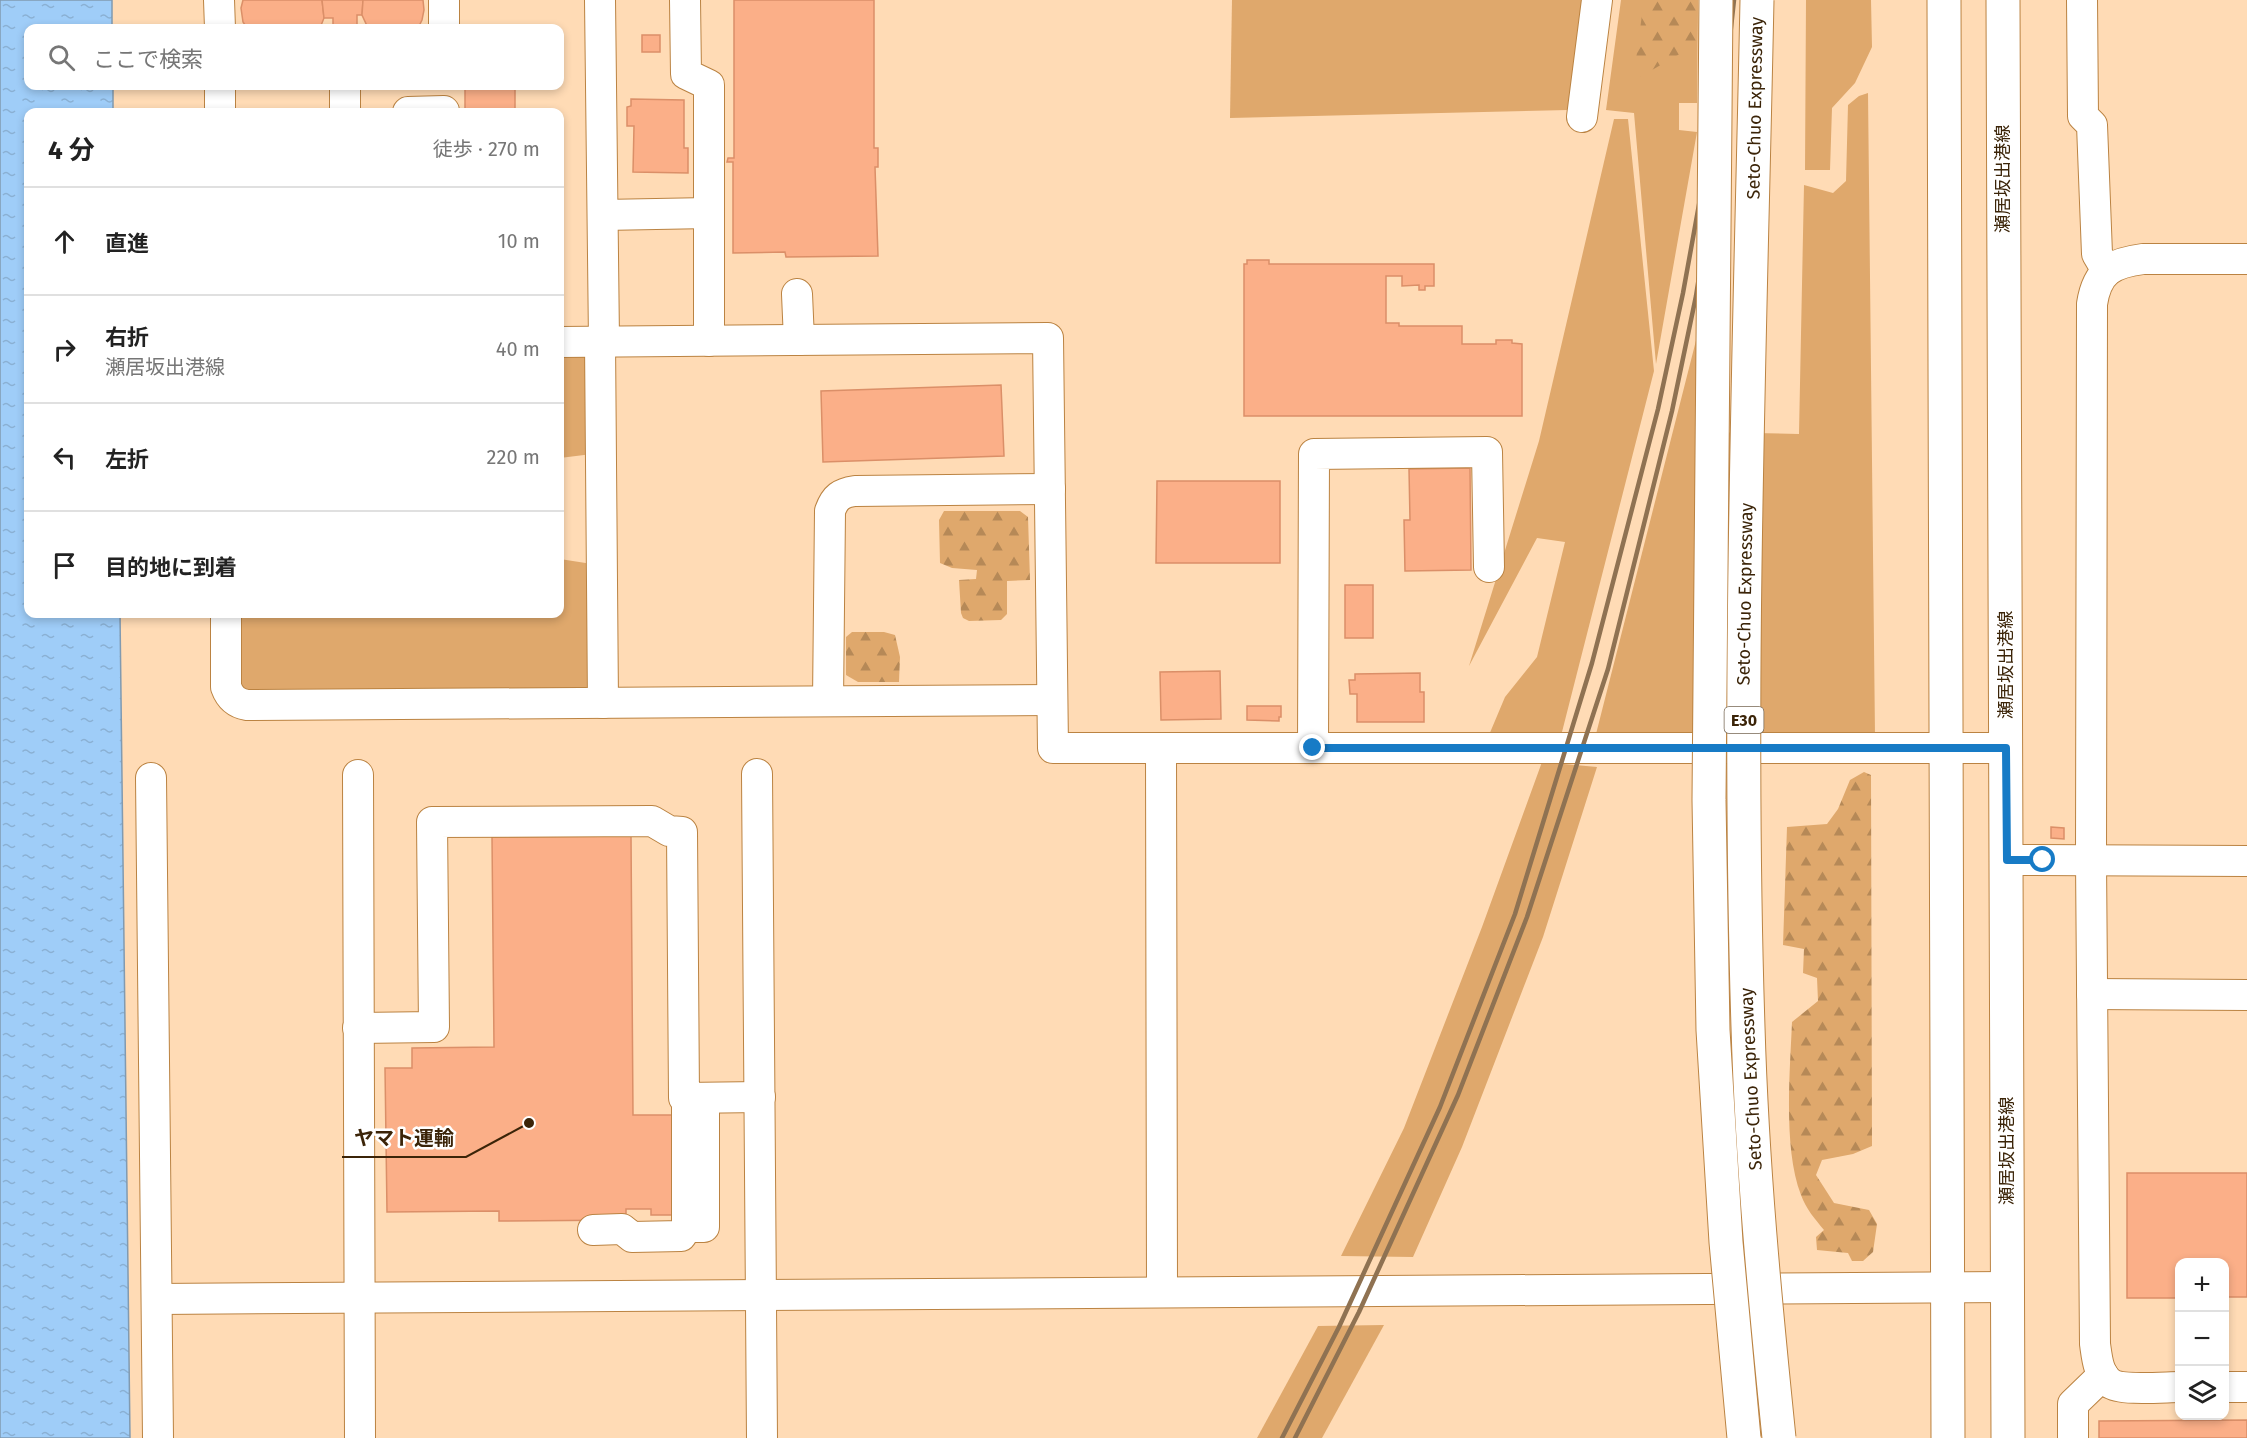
<!DOCTYPE html>
<html lang="ja">
<meta charset="utf-8">
<style>
:root{--surface:#fff;--page:#f2f2f2;--text:#222;--muted:#767676;--line:#e0e0e0}
body{margin:0;font-family:"Fira Sans","Noto Sans JP",sans-serif;background:var(--page);color:var(--text)}
.controls{position:absolute;right:18px;bottom:18px;display:grid;overflow:hidden;border-radius:12px;box-shadow:0 3px 9px #0003}
.controls button{width:54px;height:54px;display:grid;place-items:center;padding:0;border:0;border-bottom:2px solid var(--line);background:var(--surface);color:var(--text);font:30px sans-serif}
.stop{position:absolute;width:18px;height:18px;margin:-14px;border:4px solid #177bc6;border-radius:50%;background:#fff}
.stop.end{background:#177bc6;border-color:#fff;box-shadow:0 2px 6px #0008}
.list{margin:0;padding:0;list-style:none}
h2{display:flex;justify-content:space-between;align-items:center;height:78px;margin:0;padding:0 24px;font-size:26px}
h2 small{font-size:20px;font-weight:400;color:var(--muted)}
.list li{display:grid;grid-template-columns:39px 1fr auto;gap:18px;align-items:center;box-sizing:border-box;height:108px;padding:0 24px;border-top:2px solid var(--line)}
.list b{display:block;font-size:22px;white-space:nowrap}
.list p{margin:0;font-size:20px;white-space:nowrap;color:var(--muted)}
.list em{font-size:20px;font-style:normal;color:var(--muted)}
.icon{flex:none;width:33px;height:33px;fill:none;stroke:currentColor;stroke-width:2;stroke-linecap:round;stroke-linejoin:round}
.map{position:relative;flex:none;width:2247px;height:1438px;overflow:hidden}
.search{position:absolute;background:var(--surface);box-shadow:0 3px 9px #0003;left:24px;top:24px;width:540px;height:66px;display:flex;align-items:center;gap:15px;box-sizing:border-box;padding:0 21px;border-radius:12px;color:var(--muted);font-size:22px}
.panel{position:absolute;background:var(--surface);box-shadow:0 3px 9px #0003;left:24px;top:108px;width:540px;height:510px;border-radius:12px}
.map>svg:first-child{display:block}
.green{fill:#dfa86c}
.forest{fill:url(#forest-firs)}
.water{fill:url(#water-ripples);stroke:#819ab0;stroke-width:1.5}
.building{fill:#fbaf88;stroke:#db8f68;stroke-width:1.5}
.lines{fill:none;stroke-linecap:round;stroke-linejoin:round}
.minor-casing{stroke:#bb8342;stroke-width:32}
.major-casing{stroke:#bb8342;stroke-width:35}
.minor{stroke:#fff;stroke-width:30}
.major{stroke:#fff;stroke-width:33}
.rail{stroke:#8f7252;stroke-width:4.5}
.highway-bridge-casing{stroke:#bb8342;stroke-width:35;stroke-linecap:butt}
.highway-bridge{stroke:#fff;stroke-width:33}
.route{stroke:#177bc6;stroke-width:8}
.labels{text-anchor:middle;stroke-width:5;stroke-linejoin:round;paint-order:stroke}
.shield{fill:#fff;stroke:#766652;stroke-width:1.5}
.shield-label{font-size:16px;font-weight:bold;fill:#3b2408}
.street-label{font-size:18px;fill:#3b2408;stroke:#fff}
.leader{fill:none;stroke:#3b2408;stroke-width:2}
.callout-dot{fill:#3b2408;stroke:#fff;stroke-width:2}
.callout-label{font-size:20px;text-anchor:middle;font-weight:bold;fill:#3b2408;stroke:#fff;stroke-width:5;stroke-linejoin:round;paint-order:stroke}
</style>
<div class="map">
<svg width="2247" height="1438" viewBox="0 0 2247 1438">
<defs>
<pattern id="forest-firs" width="22" height="20" patternUnits="userSpaceOnUse" patternTransform="scale(1.5)"><rect width="22" height="20" fill="#dfa86c"/><path d="M5 1l3.5 6h-7zM16 11l3.5 6h-7z" fill="#b68957"/></pattern>
<pattern id="water-ripples" width="26" height="14" patternUnits="userSpaceOnUse" patternTransform="scale(1.5)"><rect width="26" height="14" fill="#9fcdf8"/><path d="M2 4q2-2 4 0t4 0M15 11q2-2 4 0t4 0" fill="none" stroke="#8ab0d3"/></pattern>
</defs>
<rect width="100%" height="100%" fill="#ffdbb5"/>
<g class="green">
<polygon points="1232,0 1583,0 1568,110 1230,118"/>
<polygon points="1621,0 1698,0 1697,103 1679,103 1679,130 1697,132 1656,364 1634,113 1606,110"/>
<polygon points="1806,0 1871,0 1872,47 1855,83 1832,108 1830,170 1805,170"/>
<polygon points="1868,93 1875,736 1596,734 1704,309 1701,432 1799,434 1804,185 1833,193 1846,181 1848,105 1859,96"/>
<polygon points="1614,119 1628,119 1654,371 1562,732 1489,735 1505,697 1537,657 1565,542 1537,538 1469,666 1539,441"/>
<polygon points="560,352 589,352 592,454 560,458"/>
<polygon points="560,559 592,564 596,691 240,692 236,614 560,614"/>
<polygon points="1542,762 1597,767 1543,937 1462,1147 1413,1257 1341,1256 1404,1128 1482,927"/>
<polygon points="1384,1325 1322,1438 1257,1438 1318,1326"/>
</g>
<g class="forest">
<polygon points="1644,0 1698,0 1697,44 1633,81"/>
<polygon points="944,511 1020,511 1028,517 1030,580 1007,581 1007,614 1001,620 969,621 963,618 961,613 959,580 976,579 977,570 952,568 940,563 939,520"/>
<polygon points="852,632 884,632 895,635 900,657 899,682 858,682 846,675 846,637"/>
<path d="M1864 772 1871 775 1872 1146 1853 1154 1822 1160 1816 1175 1834 1203 1869 1210 1877 1224 1873 1252 1863 1261H1852L1848 1253 1817 1250 1816 1237 1824 1230C1815 1219 1806 1209 1801 1195 1783 1149 1790 1072 1792 1022L1818 1001 1817 978 1803 973 1804 949 1783 945 1787 827 1827 824 1838 809 1850 780Z"/>
</g>
<polygon class="water" points="0,0 112,0 112,28 28,28 28,86 113,86 113,112 28,112 28,614 120,614 130,1438 0,1438"/>
<g class="building">
<polygon points="243,0 322,0 324,18 320,28 247,28 243,22 241,8"/>
<polygon points="322,0 363,0 362,15 357,15 357,28 333,28 333,18 324,18"/>
<polygon points="363,0 423,0 424,10 422,20 418,28 368,28 362,15"/>
<polygon points="734,0 874,0 874,148 878,148 878,167 875,167 878,256 786,257 785,252 733,253 733,162 727,162 728,158 734,158"/>
<rect x="642" y="35" width="18" height="17"/>
<rect x="465" y="86" width="50" height="26"/>
<polygon points="631,99 684,100 684,148 688,148 688,173 633,172 634,126 627,126 627,107 631,106"/>
<polygon points="1247,260 1269,260 1269,264 1434,264 1434,286 1425,286 1425,290 1419,290 1419,285 1402,286 1402,276 1386,276 1386,323 1399,323 1399,326 1462,326 1462,344 1496,344 1496,340 1512,340 1512,343 1522,344 1522,416 1244,416 1244,264 1247,264"/>
<polygon points="1001,385 1004,456 823,462 821,391"/>
<polygon points="1470,468 1471,570 1405,571 1404,520 1410,520 1409,469"/>
<polygon points="1157,481 1280,481 1280,563 1156,563"/>
<rect x="1345" y="585" width="28" height="53"/>
<polygon points="1220,671 1221,719 1161,720 1160,672"/>
<polygon points="1420,673 1420,692 1424,692 1424,722 1357,722 1357,694 1350,694 1349,680 1355,680 1355,674"/>
<polygon points="1247,706 1281,706 1281,717 1279,717 1279,721 1247,720"/>
<polygon points="2051,827 2064,828 2064,839 2051,838"/>
<polygon points="631,836 633,1115 672,1115 673,1215 651,1215 651,1209 626,1209 626,1220 499,1221 499,1211 387,1212 385,1068 412,1068 412,1048 494,1047 492,837"/>
<polygon points="2127,1173 2247,1173 2247,1297 2224,1297 2224,1262 2180,1262 2180,1298 2127,1298"/>
<polygon points="2247,1420 2247,1438 2099,1438 2099,1421"/>
</g>
<g class="lines">
<g class="minor-casing">
<g id="minor">
<polyline points="219,0 220,28"/>
<polyline points="600,0 604,341"/>
<polyline points="685,0 686,74 709,85 709,341"/>
<polyline points="2082,0 2083,116 2092,125 2097,254 2107,271"/>
<polyline points="444,28 444,0"/>
<polyline points="220,86 220,112"/>
<polyline points="345,86 345,112"/>
<polyline points="408,112 444,111"/>
<polyline points="1582,117 1597,0"/>
<polyline points="603,215 709,213"/>
<polyline points="797,294 799,340"/>
<polyline points="600,341 603,703"/>
<polyline points="560,342 1048,338 1053,748 2006,748"/>
<path d="M226 614V687C230 698 236 703 247 705L1052 700"/>
<path d="M828 701 830 511C835 497 841 493 855 491L1050 489"/>
<polyline points="1161,748 1162,1292"/>
<polyline points="1313,748 1314,454 1487,452 1489,567"/>
<polyline points="757,774 762,1438"/>
<polyline points="358,775 360,1438"/>
<polyline points="151,778 158,1438"/>
<polyline points="2007,860 2247,861"/>
<polyline points="2092,994 2247,995"/>
<polyline points="358,1028 434,1027 432,822 652,821 669,831 682,832 684,1098 760,1097"/>
<polyline points="687,1098 687,1227 704,1227 704,1098"/>
<polyline points="593,1230 622,1229 632,1237 681,1236 687,1227"/>
<polyline points="157,1299 2007,1287"/>
<path d="M2180 1387C2164 1387 2121 1391 2110 1383 2098 1374 2097 1358 2095 1344L2091 861 2092 304C2097 271 2112 263 2143 259H2247"/>
<polyline points="2224,1387 2247,1387"/>
<polyline points="2073,1438 2073,1404 2103,1375"/>
</g>
</g>
<g class="major-casing">
<g id="major">
<polyline points="1944,0 1948,1438"/>
<polyline points="2003,0 2008,1438"/>
</g>
</g>
<use href="#minor" class="minor"/>
<use href="#major" class="major"/>
<g class="rail">
<polyline points="1282,1438 1339,1327 1440,1107 1515,914 1592,663 1658,409 1683,293 1704,177 1722,0"/>
<polyline points="1295,1438 1359,1312 1458,1095 1527,917 1608,669 1672,411 1696,296 1715,175 1734,0"/>
</g>
<g class="highway-bridge-casing">
<g id="highway-bridge">
<polyline points="1716,0 1709,800 1713,1030 1726,1242 1744,1438"/>
<path d="M1757 0C1750 342 1737 685 1748 1027 1752 1165 1765 1301 1779 1438"/>
</g>
</g>
<use href="#highway-bridge" class="highway-bridge"/>
</g>
<g class="lines">
<polyline class="route" points="1313,748 2006,748 2007,860 2043,860"/>
</g>
<g class="labels">
<rect class="shield" x="1724.5" y="707" width="39" height="26" rx="4.5"/>
<g class="shield-label">
<text x="1744" y="726">E30</text>
</g>
<g class="street-label">
<text transform="translate(1755 108) rotate(-89)" y="6">Seto-Chuo Expressway</text>
<text transform="translate(2003 179) rotate(-90)" y="6">瀬居坂出港線</text>
<text transform="translate(1745 594) rotate(-89)" y="6">Seto-Chuo Expressway</text>
<text transform="translate(2006 665) rotate(-90)" y="6">瀬居坂出港線</text>
<text transform="translate(1751 1079) rotate(-93)" y="6">Seto-Chuo Expressway</text>
<text transform="translate(2007 1151) rotate(-90)" y="6">瀬居坂出港線</text>
</g>
</g>
<path class="leader" d="M529 1123L466 1157H342"/>
<circle class="callout-dot" cx="529" cy="1123" r="6"/>
<g class="callout-label">
<text x="404" y="1145">ヤマト運輸</text>
</g>
</svg>
<div class="controls">
<button>+</button>
<button>−</button>
<button><svg class="icon" aria-label="layers" viewBox="0 0 24 24"><path d="M12 4l9 5-9 5-9-5zM3 14l9 5 9-5"/></svg></button>
</div>
<div class="stop" style="left:2043px;top:860px"></div>
<div class="stop end" style="left:1313px;top:748px"></div>
<div class="search"><svg class="icon" aria-label="search" viewBox="0 0 24 24"><circle cx="10" cy="10" r="6"/><path d="M15 15l6 6"/></svg>ここで検索</div>
<section class="panel">
<h2>4 分<small>徒歩 · 270 m</small></h2>
<ul class="list">
<li><svg class="icon" aria-label="ahead" viewBox="0 0 24 24"><path d="M12 20V5M6 11l6-6 6 6"/></svg><div><b>直進</b></div><em>10 m</em></li>
<li><svg class="icon" aria-label="right" viewBox="0 0 24 24"><path d="M7 20v-9h11M14 6l5 5-5 5"/></svg><div><b>右折</b><p>瀬居坂出港線</p></div><em>40 m</em></li>
<li><svg class="icon" aria-label="left" viewBox="0 0 24 24"><path d="M17 20v-9H6M10 6l-5 5 5 5"/></svg><div><b>左折</b></div><em>220 m</em></li>
<li><svg class="icon" aria-label="arrive" viewBox="0 0 24 24"><path d="M6 21V4h12l-3 4 3 4H6"/></svg><div><b>目的地に到着</b></div></li>
</ul>
</section>
</div>
